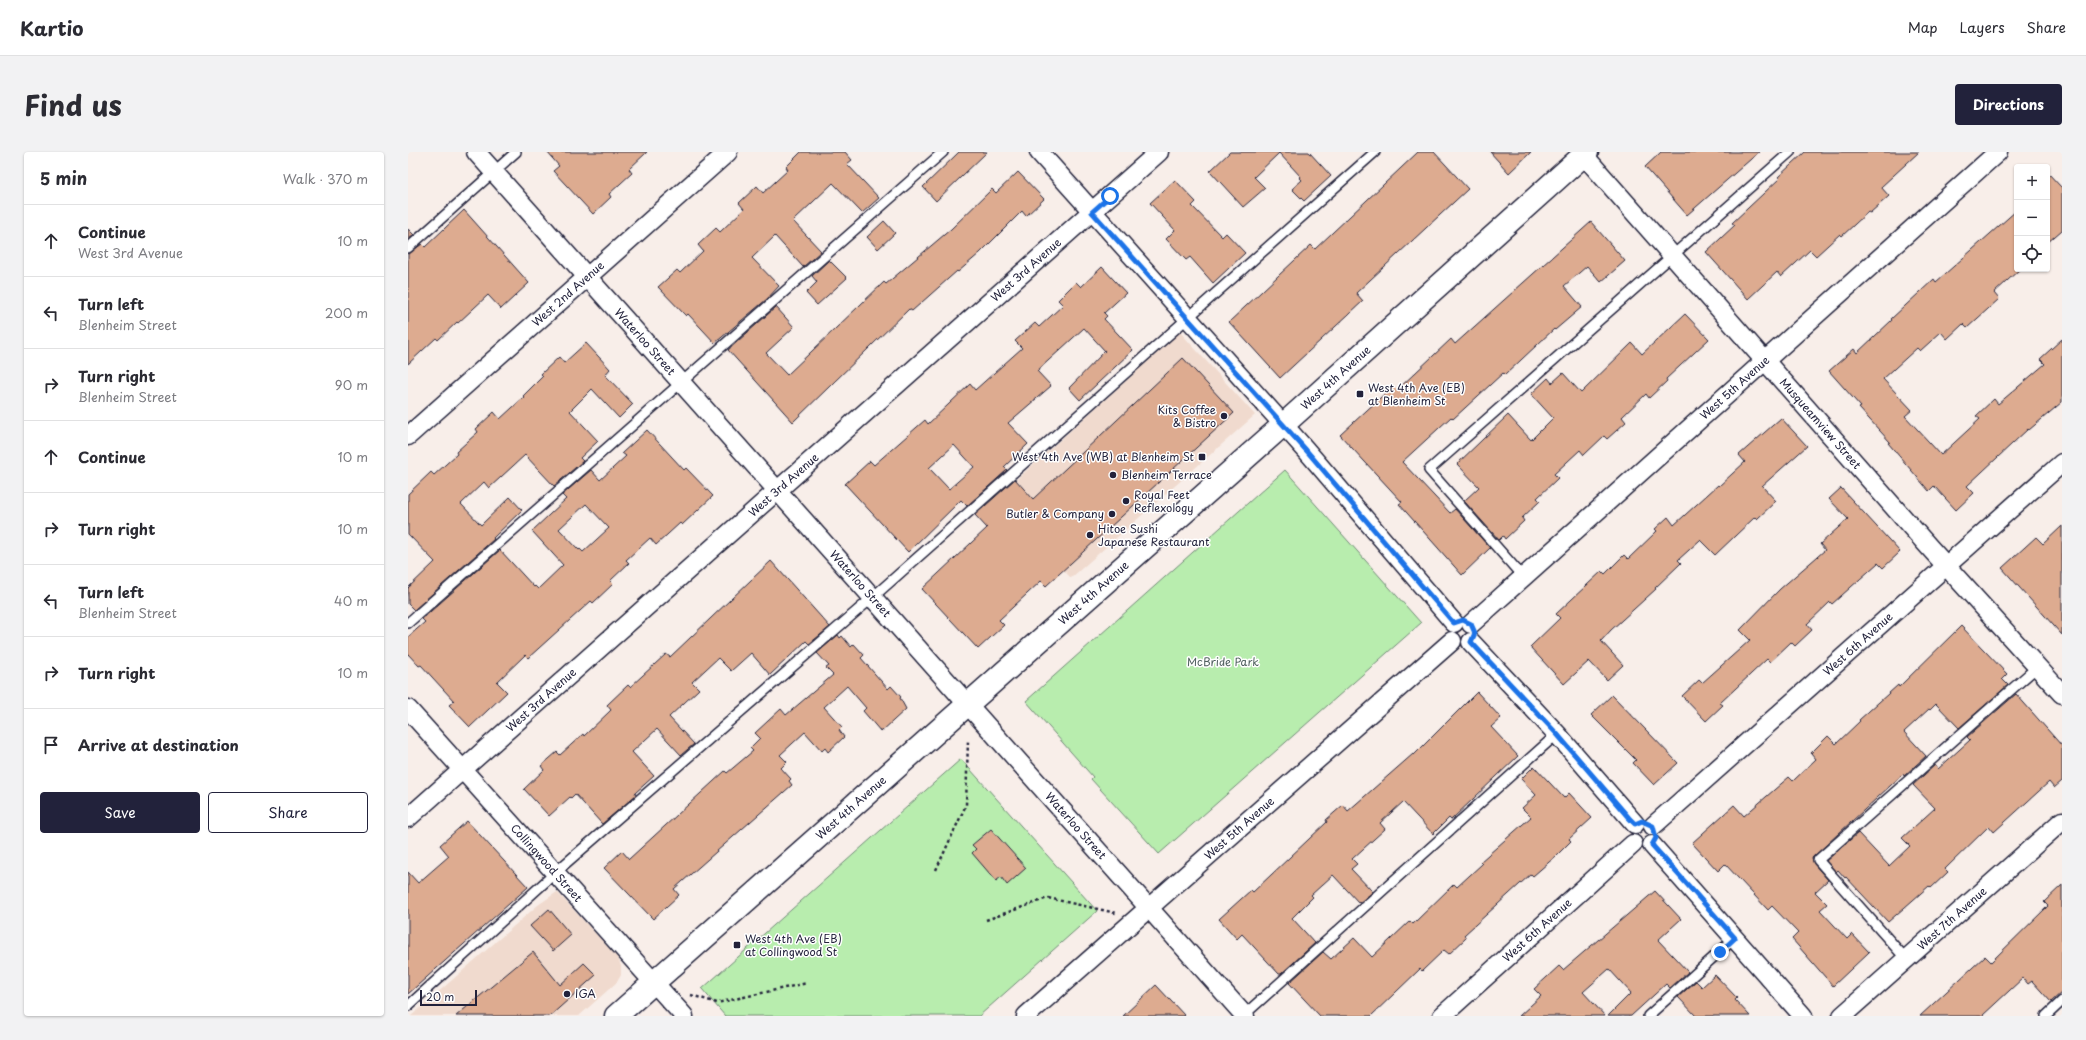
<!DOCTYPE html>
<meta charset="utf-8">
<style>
:root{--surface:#fff;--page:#f2f2f3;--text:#2b2b33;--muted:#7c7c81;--line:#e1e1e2;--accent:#22223b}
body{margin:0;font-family:"Playpen Sans",sans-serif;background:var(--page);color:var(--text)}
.controls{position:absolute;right:12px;top:12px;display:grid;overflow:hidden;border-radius:4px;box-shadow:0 1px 3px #0004}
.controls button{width:36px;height:36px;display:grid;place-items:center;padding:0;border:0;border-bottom:1px solid var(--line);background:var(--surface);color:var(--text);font:20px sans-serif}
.scale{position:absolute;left:12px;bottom:10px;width:57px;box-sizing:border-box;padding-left:4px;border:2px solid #22223b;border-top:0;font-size:11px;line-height:14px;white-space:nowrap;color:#22223b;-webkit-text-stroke:3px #fff;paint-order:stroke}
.stop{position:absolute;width:12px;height:12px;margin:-9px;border:3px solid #1a73e8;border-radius:50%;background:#fff}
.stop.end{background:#1a73e8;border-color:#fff;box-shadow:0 1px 4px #0008}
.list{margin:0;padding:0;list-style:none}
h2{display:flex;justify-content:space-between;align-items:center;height:52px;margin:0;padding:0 16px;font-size:17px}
h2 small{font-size:13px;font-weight:400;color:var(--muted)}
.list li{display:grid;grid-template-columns:26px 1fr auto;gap:12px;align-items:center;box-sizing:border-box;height:72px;padding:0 16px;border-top:1px solid var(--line)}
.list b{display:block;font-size:15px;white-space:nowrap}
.list p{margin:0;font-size:13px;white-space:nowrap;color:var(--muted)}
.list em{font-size:13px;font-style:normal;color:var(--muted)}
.actions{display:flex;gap:8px;padding:12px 16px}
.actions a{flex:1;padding:9px 0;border:1px solid var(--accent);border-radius:4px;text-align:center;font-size:14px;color:var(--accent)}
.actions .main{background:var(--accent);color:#fff}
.icon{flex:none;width:22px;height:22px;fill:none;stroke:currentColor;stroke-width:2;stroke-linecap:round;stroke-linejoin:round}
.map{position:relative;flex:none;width:1654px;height:864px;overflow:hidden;border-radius:4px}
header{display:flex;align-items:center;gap:24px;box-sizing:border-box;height:56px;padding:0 20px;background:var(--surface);border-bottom:1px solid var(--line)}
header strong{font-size:19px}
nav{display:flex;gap:22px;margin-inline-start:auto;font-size:14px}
.intro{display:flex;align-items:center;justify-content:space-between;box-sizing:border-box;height:96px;padding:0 24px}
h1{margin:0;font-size:28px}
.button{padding:10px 18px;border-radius:4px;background:var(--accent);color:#fff;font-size:14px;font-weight:700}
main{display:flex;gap:24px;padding:0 24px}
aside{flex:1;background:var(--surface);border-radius:4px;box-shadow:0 1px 3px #0004}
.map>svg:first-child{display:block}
.built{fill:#f0dace}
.green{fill:#b8edae;stroke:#6d8874}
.building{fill:#ddab90;stroke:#22223b;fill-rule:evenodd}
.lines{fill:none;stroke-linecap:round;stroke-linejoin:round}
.lane-casing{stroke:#22223b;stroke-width:12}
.street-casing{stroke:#22223b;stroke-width:21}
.secondary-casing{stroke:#22223b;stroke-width:25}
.path{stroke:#22223b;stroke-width:2.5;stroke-dasharray:3 3;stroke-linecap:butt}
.lane{stroke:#fff;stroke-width:9}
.street{stroke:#fff;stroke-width:18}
.secondary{stroke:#fff;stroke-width:22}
.route{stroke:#1a73e8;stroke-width:5}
.poi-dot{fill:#22223b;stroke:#fff;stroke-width:1.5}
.labels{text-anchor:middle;stroke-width:3;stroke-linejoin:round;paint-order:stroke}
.street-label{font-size:11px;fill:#22223b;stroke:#fff}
.poi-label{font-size:11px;fill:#22223b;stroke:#fff;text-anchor:start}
.park-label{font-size:11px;fill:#4f5f5e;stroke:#fff}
</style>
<header>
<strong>Kartio</strong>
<nav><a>Map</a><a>Layers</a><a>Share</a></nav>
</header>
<div class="intro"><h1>Find us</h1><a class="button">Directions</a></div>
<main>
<aside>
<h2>5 min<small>Walk · 370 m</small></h2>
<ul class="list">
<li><svg class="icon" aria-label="ahead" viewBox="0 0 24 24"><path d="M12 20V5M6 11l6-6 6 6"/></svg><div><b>Continue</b><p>West 3rd Avenue</p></div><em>10 m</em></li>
<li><svg class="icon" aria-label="left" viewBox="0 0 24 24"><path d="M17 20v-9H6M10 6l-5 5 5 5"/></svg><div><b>Turn left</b><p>Blenheim Street</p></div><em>200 m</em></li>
<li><svg class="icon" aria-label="right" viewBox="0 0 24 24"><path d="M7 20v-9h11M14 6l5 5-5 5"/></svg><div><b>Turn right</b><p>Blenheim Street</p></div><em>90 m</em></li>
<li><svg class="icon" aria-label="ahead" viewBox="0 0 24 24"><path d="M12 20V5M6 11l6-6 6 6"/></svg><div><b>Continue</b></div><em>10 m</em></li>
<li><svg class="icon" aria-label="right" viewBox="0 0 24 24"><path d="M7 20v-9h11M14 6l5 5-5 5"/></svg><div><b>Turn right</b></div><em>10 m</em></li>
<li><svg class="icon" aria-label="left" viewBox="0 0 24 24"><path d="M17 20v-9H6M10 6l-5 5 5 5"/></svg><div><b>Turn left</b><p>Blenheim Street</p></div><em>40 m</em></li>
<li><svg class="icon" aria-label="right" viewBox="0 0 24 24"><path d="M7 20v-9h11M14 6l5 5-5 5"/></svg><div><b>Turn right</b></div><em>10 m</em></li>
<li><svg class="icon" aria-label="arrive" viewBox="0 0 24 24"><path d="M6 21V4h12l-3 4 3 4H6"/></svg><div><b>Arrive at destination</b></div></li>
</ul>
<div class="actions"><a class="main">Save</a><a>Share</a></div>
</aside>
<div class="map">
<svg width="1654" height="864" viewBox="0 0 1654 864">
<rect width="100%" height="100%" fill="#f8eee9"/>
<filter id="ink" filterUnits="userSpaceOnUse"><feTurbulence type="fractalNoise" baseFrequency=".025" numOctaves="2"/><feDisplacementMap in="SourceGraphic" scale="8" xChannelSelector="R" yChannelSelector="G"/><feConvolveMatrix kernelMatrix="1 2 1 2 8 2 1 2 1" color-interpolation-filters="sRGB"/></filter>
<g filter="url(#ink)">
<g class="built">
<polygon points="772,180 847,263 663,426 587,347"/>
<polygon points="149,740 210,806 213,814 213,823 209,830 171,864 3,864 130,753"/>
</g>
<g class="green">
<polygon points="877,318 1013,471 751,702 683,627 685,625 618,549"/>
<polygon points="553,607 689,759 571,864 317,864 294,837"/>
</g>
<g class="building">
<polygon points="139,0 239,0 221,17 224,21 201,42 203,45 185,62 145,19 151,14"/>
<polygon points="393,0 437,0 444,8 439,12 471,46 454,61 425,31 385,69 413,99 395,115 367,84 344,106 371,134 359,147 307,191 280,162 278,164 250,135 269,118 272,121 295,99 290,93 308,76 312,80 336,57 331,51 349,34 355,41 380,18 378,15"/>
<polygon points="551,0 579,0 528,49 515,35"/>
<polygon points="822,0 901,0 923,24 896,49 884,37 894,28 892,26 893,25 871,1 846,25 857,36 835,55 802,19"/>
<polygon points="1010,0 1026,0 1060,37 948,141 955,149 872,226 821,170 903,93 907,97"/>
<polygon points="1082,0 1123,0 1101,21"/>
<polygon points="1253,0 1351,0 1279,63 1237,15"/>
<polygon points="1397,0 1511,0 1473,35 1481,44 1462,61 1460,60 1434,84 1432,82 1408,104 1402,98 1373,125 1369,120 1340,147 1298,100 1327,73 1324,71 1372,26 1370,25"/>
<polygon points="610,20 636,47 618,64 614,59 572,101 550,120 549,119 504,159 501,157 385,270 320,198 368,155 386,175 358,201 379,223 476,130 478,132 543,77 584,37 588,41"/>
<polygon points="1639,20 1654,36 1654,78 1639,91"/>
<polygon points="767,28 788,50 784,54 814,85 818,81 837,101 805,131 782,105 778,108 758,87 767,78 742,51"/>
<polygon points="56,58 121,131 93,157 80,143 50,171 49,170 30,188 28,186 0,212 0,102 14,92 17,95"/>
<polygon points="1609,58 1609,117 1612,117 1586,141 1591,147 1559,176 1555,172 1539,187 1533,180 1512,199 1509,196 1475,227 1504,258 1497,264 1533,303 1572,267 1568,264 1586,247 1590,252 1637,212 1632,207 1654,187 1654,250 1621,278 1620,277 1559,334 1566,341 1548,358 1526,334 1521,339 1480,291 1482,290 1451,256 1453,255 1421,219 1446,197 1449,201 1484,168 1483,167 1526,127 1528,130"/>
<polygon points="476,69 487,81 470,97 459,85"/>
<polygon points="1183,70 1217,109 1193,130 1179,114 1156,134 1174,155 1147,178 1146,177 1097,223 1095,221 1045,267 1043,265 994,310 1042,361 1047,357 1082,396 1054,423 991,352 994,350 932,283 985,234 989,238 1043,187 1047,192"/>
<polygon points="0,77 6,83 0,88"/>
<polygon points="421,108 439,126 409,153 398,141 409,130 404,124"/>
<path d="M694 115 718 141 696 161 699 164 696 167 725 198 672 248 661 236 697 199 676 176 629 219 643 234 600 271 620 292 596 315 599 318 559 354 553 348 500 400 437 332 462 309 466 313 517 268 520 272 562 232 567 238 614 196 607 189 627 171 631 175 655 153 650 148 668 130 673 135ZM546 293 566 315 541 337 521 316Z"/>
<polygon points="1277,162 1301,187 1258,227 1259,229 1241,246 1238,242 1214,265 1218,270 1199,287 1196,284 1176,303 1172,298 1146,322 1150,326 1129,346 1132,349 1114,366 1116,369 1097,387 1095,384 1091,388 1056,349 1071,335 1049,312 1100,263 1123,288 1145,266 1123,242 1140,226 1144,231 1155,221 1173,241 1224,191 1234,202"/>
<polygon points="178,191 202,217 197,223 225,252 211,266 184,237 162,259 190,289 172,306 175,309 146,334 117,303 81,336 76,330 53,352 73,373 102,345 114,358 85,386 86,387 6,458 0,452 0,436 27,410 0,382 0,342 23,320 26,323 49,302 48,300 70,280 68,277 86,260 92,267 116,245 115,244 135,224 133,222 151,205 156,211"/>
<polygon points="775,206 826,261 638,434 633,429 591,468 596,473 570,497 514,437 579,376 567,363 607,327 625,347"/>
<polygon points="1373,266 1399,294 1354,334 1368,349 1349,367 1347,365 1307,403 1292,388 1270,408 1273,411 1247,436 1248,437 1203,478 1193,489 1215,513 1199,528 1181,509 1156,532 1122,495 1152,466 1148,462 1194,419 1197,422 1216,403 1220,407 1249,379 1247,377 1260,365 1266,373 1310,333 1311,334 1337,310 1331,303"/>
<path d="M239 278 276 318 278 316 305 344 274 373 272 371 248 393 242 386 218 408 221 411 202 429 205 432 185 451 183 449 120 506 117 503 89 530 99 540 62 575 41 553 46 549 13 513 11 514 0 502V485L17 470 14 467 92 398 126 435 127 434 130 437 155 413 124 379 158 347 154 343 183 318 192 328 218 304 214 301ZM178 352 201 376 175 400 172 397 171 398 151 377Z"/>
<polygon points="1433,336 1492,400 1475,416 1470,411 1424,452 1422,450 1399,472 1404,478 1387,494 1383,490 1362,510 1359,507 1312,551 1315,553 1298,569 1274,544 1291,528 1294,531 1342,488 1332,478 1372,437 1417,398 1412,392 1440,367 1421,347"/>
<polygon points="1654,374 1654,483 1594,416 1628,385 1635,392"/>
<polygon points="363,409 422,475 401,492 398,489 362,523 343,501 323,519 310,506 284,530 291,537 261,565 286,592 273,603 249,577 224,600 246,624 227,641 228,643 194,672 167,642 163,646 162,645 141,664 116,637 136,618 133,614 149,600 152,603 175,582 176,584 203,558 199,553 220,533 222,535 258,502 262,505"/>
<polygon points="1553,474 1599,522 1594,527 1600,533 1551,576 1528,552 1522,558 1521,557 1496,580 1518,604 1496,624 1495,622 1404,706 1406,712 1420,728 1407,740 1419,752 1412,758 1439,787 1444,782 1461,800 1425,834 1384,787 1390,781 1364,754 1360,758 1317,712 1310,719 1284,691 1326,653 1336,664 1381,625 1385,629 1408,607 1403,601 1420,584 1428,592 1452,569 1451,568 1490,533 1491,535"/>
<polygon points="430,483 432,486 434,484 443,495 446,492 456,503 453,506 480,537 483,534 493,545 492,546 498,557 473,580 455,559 458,556 439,534 416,555 434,575 431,578 436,585 420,600 417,596 414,599 397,580 372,603 379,610 373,616 383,627 381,629 384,633 266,737 271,743 245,767 196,716 214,699 221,707 317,619 319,621 345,599 342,596 352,586 347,581 373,557 378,563 425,523 418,516 421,514 409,501"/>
<polygon points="1069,540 1093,566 1083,575 1110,604 1043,668 1041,666 1025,682 995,650 972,671 977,677 944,707 949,712 943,717 965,740 951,751 925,723 903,743 905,745 884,766 907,791 873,822 871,822 834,782 829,787 811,767 843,738 845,740 919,670 918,668 935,653 940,659 1005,602 1006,603"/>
<polygon points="1608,542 1654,594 1654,629 1646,636 1641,630 1586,680 1581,674 1537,717 1540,720 1523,736 1521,734 1480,770 1438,725 1437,726 1430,718 1428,720 1418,709 1450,681 1481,714 1502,694 1494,686 1527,656 1505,633 1527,613 1530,617 1562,588 1559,585"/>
<polygon points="1204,543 1270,611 1246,633 1225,611 1228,608 1183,563"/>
<polygon points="1126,614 1156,646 1161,641 1184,666 1161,687 1163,689 1148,704 1125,724 1123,722 1056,783 1058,786 1041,802 1036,798 1014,819 1012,817 963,864 912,864 881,831 915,800 923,807 946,786 964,805 1002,769 1005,772 1046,732 1049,735 1074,712 1072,710 1123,665 1114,656 1128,643 1113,627"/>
<polygon points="59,669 120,735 0,842 0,720 10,731 41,704 32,693"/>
<polygon points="583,677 618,716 599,733 593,725 588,729 564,701 568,697 564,693"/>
<polygon points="1654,733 1654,840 1643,850 1624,829 1620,832 1615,826 1574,864 1512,864 1577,804 1583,810 1640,754 1636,750"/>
<polygon points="1247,739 1273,767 1250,788 1280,820 1262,836 1258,832 1223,864 1200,864 1223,841 1201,817 1175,840 1197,864 1111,864 1133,844 1126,837 1151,814 1155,818"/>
<polygon points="141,757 163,783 145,799 122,774"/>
<polygon points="125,800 152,833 176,811 188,823 142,864 48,864"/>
<polygon points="1307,823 1329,846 1327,848 1342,864 1288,864 1270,845 1288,829 1294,835"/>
<polygon points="748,833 777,864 715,864"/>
</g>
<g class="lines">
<g class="lane-casing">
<g id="lane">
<polyline points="0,96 108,0"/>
<polyline points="1115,425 1021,318 1382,0"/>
<polyline points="0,471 535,0"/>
<polyline points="1498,807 1410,708 1629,515"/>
<polyline points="0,854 157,712 465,445 967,0"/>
<polyline points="836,863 1149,582"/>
<polyline points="1240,864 1327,786"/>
<polyline points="1638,864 1654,849"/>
</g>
</g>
<g class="street-casing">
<g id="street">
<path id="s1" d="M68 0 837 864"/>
<polyline points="631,0 898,298 1046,471"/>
<path id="s2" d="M1173 0 1521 395 1654 542"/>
<path id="s3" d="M0 284 320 0"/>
<path id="s4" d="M1063 472 1590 0"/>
<polyline points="1063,490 1149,582 1227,672"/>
<path id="s5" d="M0 557 276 864"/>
<path id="s6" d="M0 666 751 0"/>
<path id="s7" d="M1245 674 1654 311"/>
<polyline points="1244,693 1395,864"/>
<path id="s8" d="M618 864 1044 489"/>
<path id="s9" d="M1034 864 1225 692"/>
<path id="s10" d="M1434 864 1654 669"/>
</g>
</g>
<g class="secondary-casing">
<g id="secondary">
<path id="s11" d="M208 864 875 273 1179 0"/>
</g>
</g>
<g class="path">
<polyline points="528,718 558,653 560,588"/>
<polyline points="578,768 640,746 708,761"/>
<polyline points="283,843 309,851 399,831"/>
</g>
<use href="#lane" class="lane"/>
<use href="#street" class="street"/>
<use href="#secondary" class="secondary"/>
</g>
</g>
<g class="lines" filter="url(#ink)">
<polyline class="route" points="702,44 684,60 898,298 1043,468 1046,471 1055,468 1063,472 1067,481 1063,490 1149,582 1221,666 1227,672 1234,669 1245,674 1248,686 1244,693 1327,786 1312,800"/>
</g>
<g class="poi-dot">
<rect x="948" y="238" width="8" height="8" rx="2"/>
<circle cx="816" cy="264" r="4"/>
<rect x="790" y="301" width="8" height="8" rx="2"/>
<circle cx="705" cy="323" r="4"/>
<circle cx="718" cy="349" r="4"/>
<circle cx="704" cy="362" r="4"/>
<circle cx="682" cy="383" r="4"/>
<rect x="325" y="789" width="8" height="8" rx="2"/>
<circle cx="159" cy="842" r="4"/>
</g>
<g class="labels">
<g class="street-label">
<text dy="4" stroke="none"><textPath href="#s6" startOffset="826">West 3rd Avenue</textPath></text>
<text dy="4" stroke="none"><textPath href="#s3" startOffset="214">West 2nd Avenue</textPath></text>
<text dy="4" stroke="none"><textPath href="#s1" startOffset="254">Waterloo Street</textPath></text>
<text dy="4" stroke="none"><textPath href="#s11" startOffset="962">West 4th Avenue</textPath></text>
<text dy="4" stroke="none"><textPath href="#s4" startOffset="354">West 5th Avenue</textPath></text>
<text dy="4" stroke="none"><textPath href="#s2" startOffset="362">Musqueamview Street</textPath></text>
<text dy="4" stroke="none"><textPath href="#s6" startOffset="502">West 3rd Avenue</textPath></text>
<text dy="4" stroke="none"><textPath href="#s1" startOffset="578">Waterloo Street</textPath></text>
<text dy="4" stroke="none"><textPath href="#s11" startOffset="638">West 4th Avenue</textPath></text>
<text dy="4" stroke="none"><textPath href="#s7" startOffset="274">West 6th Avenue</textPath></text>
<text dy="4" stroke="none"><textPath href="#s6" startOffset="178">West 3rd Avenue</textPath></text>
<text dy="4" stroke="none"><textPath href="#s11" startOffset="314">West 4th Avenue</textPath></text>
<text dy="4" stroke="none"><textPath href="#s1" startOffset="902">Waterloo Street</textPath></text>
<text dy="4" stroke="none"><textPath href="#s8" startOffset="284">West 5th Avenue</textPath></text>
<text dy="4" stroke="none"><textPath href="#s5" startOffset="207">Collingwood Street</textPath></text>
<text dy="4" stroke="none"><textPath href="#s10" startOffset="147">West 7th Avenue</textPath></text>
<text dy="4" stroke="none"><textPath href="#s9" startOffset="128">West 6th Avenue</textPath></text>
</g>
<g class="poi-label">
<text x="960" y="240">West 4th Ave (EB)<tspan x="960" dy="13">at Blenheim St</tspan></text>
<text x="808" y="262" text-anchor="end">Kits Coffee<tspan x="808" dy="13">&amp; Bistro</tspan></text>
<text x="786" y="309" text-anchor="end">West 4th Ave (WB) at Blenheim St</text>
<text x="713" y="327">Blenheim Terrace</text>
<text x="726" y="347">Royal Feet<tspan x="726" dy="13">Reflexology</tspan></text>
<text x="696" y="366" text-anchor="end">Butler &amp; Company</text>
<text x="690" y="381">Hitoe Sushi<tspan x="690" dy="13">Japanese Restaurant</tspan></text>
<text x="337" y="791">West 4th Ave (EB)<tspan x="337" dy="13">at Collingwood St</tspan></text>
<text x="167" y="846">IGA</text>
</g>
<g class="park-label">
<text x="815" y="514">McBride Park</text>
</g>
</g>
</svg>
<div class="controls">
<button>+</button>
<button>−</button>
<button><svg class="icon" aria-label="locate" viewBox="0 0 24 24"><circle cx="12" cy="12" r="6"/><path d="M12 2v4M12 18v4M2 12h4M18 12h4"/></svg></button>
</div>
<div class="scale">20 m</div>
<div class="stop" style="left:702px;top:44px"></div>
<div class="stop end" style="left:1312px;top:800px"></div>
</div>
</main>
